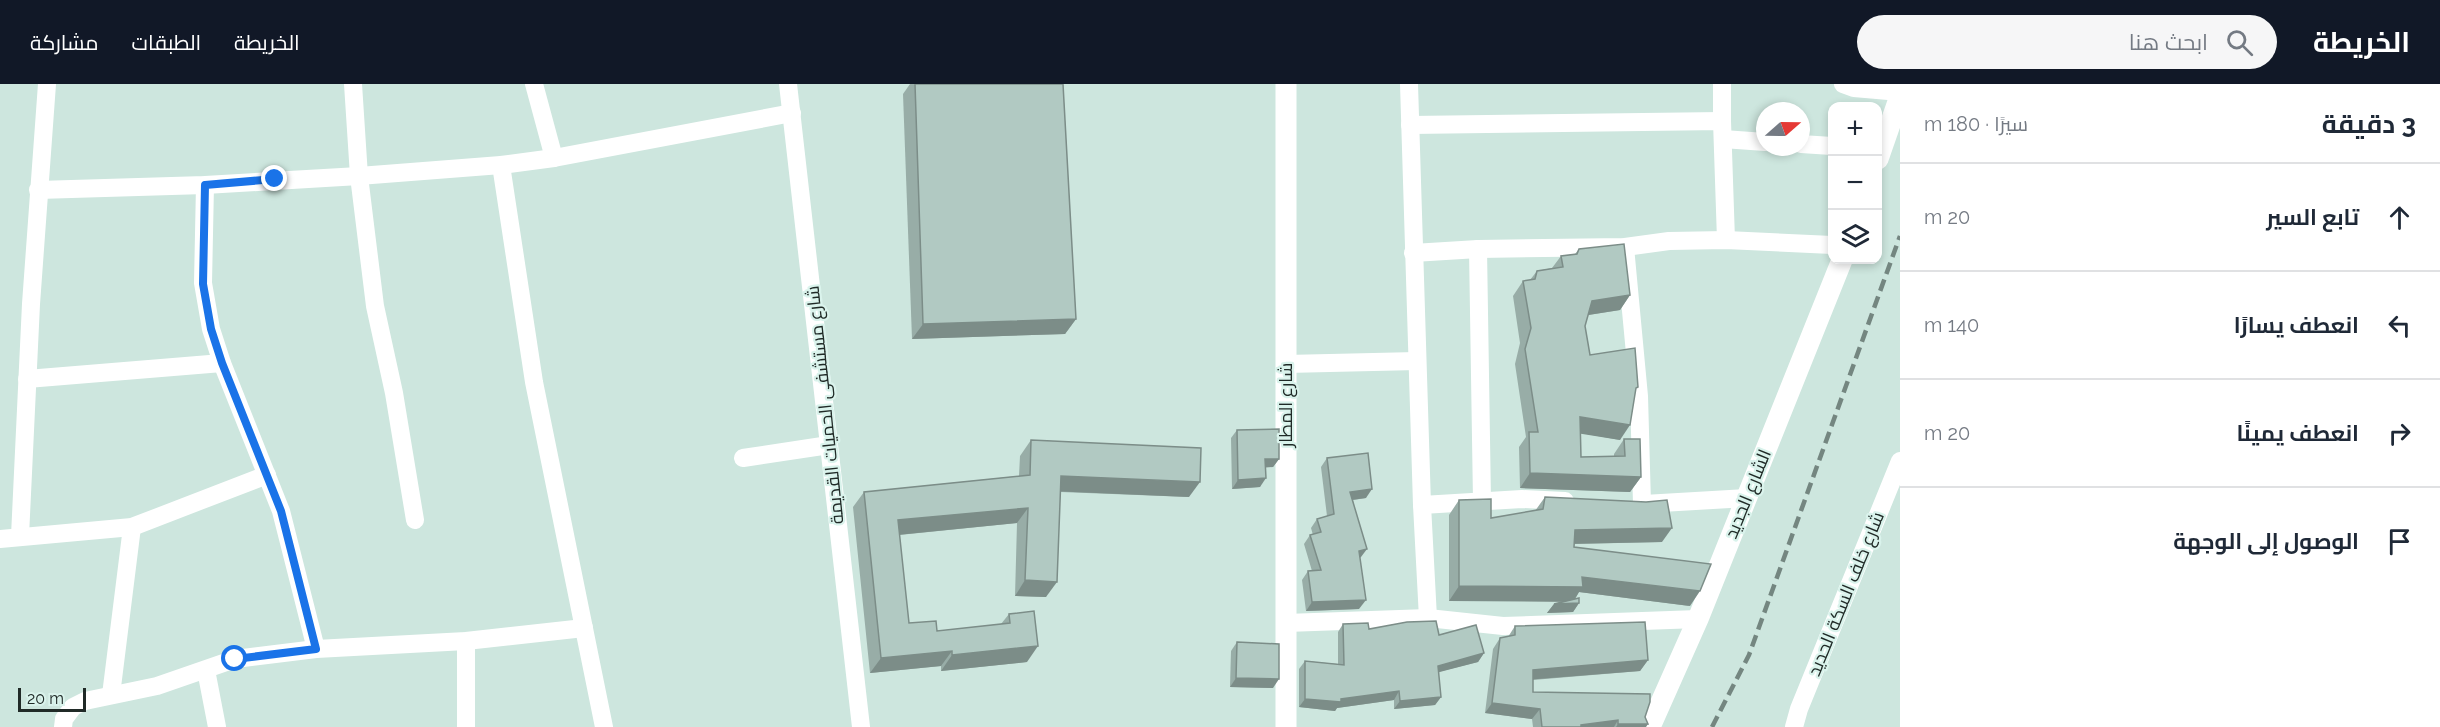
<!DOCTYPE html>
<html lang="ar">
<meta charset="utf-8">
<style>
:root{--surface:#fff;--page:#f6f6f7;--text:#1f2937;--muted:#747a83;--line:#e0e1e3;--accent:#111827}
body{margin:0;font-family:Raleway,Cairo,sans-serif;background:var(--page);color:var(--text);direction:rtl}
.controls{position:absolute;right:18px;top:18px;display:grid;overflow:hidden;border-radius:12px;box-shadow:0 3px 9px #0003}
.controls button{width:54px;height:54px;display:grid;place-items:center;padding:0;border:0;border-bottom:2px solid var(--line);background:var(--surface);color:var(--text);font:30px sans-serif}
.compass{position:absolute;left:1756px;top:18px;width:54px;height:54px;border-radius:50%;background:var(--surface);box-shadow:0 3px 9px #0003;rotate:70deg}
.scale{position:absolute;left:18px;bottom:15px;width:68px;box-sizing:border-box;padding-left:6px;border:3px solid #202a27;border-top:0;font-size:16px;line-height:21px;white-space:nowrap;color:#202a27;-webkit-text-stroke:4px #daf3ec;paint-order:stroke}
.stop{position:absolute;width:18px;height:18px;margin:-14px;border:4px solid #1a73e8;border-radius:50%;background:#fff}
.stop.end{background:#1a73e8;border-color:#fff;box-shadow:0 2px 6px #0008}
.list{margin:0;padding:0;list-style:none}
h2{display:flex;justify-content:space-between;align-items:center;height:78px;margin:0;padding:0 24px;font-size:26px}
h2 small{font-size:20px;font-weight:400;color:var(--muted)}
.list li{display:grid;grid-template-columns:39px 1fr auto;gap:18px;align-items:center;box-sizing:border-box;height:108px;padding:0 24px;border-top:2px solid var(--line)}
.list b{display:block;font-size:22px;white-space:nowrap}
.list em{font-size:20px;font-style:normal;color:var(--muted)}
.icon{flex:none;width:33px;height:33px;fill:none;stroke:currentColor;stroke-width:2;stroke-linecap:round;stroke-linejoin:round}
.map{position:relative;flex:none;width:1900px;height:643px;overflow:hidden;direction:ltr}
header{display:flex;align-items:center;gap:36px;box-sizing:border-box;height:84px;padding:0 30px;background:var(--accent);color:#fff}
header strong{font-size:28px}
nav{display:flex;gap:33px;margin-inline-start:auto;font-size:21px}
.search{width:420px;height:54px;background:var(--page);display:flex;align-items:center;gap:15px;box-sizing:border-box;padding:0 21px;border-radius:33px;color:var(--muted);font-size:22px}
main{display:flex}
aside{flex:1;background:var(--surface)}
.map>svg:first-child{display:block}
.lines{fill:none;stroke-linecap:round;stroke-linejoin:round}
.minor{stroke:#fff;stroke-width:18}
.tertiary{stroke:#fff;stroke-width:21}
.rail{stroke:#748680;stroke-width:4.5;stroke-dasharray:12 6;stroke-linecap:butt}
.wall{fill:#98ada7}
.shaded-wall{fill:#7c8d88}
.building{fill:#b1c9c2;stroke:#7c8d88;stroke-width:1.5}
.route{stroke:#1a73e8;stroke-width:8}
.labels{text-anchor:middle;stroke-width:4.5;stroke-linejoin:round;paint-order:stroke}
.street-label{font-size:18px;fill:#202a27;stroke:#daf3ec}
</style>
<header>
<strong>الخريطة</strong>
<div class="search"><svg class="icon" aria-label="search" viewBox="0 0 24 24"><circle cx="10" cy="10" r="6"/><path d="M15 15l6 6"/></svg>ابحث هنا</div>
<nav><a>الخريطة</a><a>الطبقات</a><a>مشاركة</a></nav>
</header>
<main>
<aside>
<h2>3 دقيقة<small>سيرًا · 180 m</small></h2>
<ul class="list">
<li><svg class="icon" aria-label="ahead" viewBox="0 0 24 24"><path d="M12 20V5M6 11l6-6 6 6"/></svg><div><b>تابع السير</b></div><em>20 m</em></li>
<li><svg class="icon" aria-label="left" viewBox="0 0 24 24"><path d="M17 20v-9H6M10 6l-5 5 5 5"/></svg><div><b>انعطف يسارًا</b></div><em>140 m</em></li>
<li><svg class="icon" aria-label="right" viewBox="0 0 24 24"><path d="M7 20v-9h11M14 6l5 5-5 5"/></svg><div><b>انعطف يمينًا</b></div><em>20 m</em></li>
<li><svg class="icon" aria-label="arrive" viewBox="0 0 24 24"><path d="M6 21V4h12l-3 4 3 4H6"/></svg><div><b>الوصول إلى الوجهة</b></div></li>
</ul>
</aside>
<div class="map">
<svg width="1900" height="643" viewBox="0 0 1900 643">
<rect width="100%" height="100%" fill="#cde6de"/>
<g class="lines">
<g class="minor">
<polyline points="353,0 359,92 375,222 394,309 415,436"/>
<polyline points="534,0 554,74"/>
<polyline points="788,0 861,643"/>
<polyline points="1409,0 1422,421 1522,415 1565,417"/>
<polyline points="1722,0 1722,37"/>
<polyline points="1843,0 1854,4 1900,8"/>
<polyline points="1410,41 1722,37 1726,156"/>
<polyline points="1723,55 1765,58"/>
<polyline points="1801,60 1832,62"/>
<polyline points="501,81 534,298 604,643"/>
<polyline points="205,101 203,199 211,245 222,279 281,427 316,565"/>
<polyline points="38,106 205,101 359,92 501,81 554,74 792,29"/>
<polyline points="1625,163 1639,312 1642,420"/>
<polyline points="1478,165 1482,417"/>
<polyline points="1413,169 1478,165 1625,163 1669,157 1726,156 1832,161"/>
<polyline points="1286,280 1417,277"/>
<polyline points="27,295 222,279"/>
<polyline points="743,374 829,361"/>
<polyline points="1644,420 1747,414"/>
<polyline points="1422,421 1428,534"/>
<polyline points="20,452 31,220 47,0"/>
<polyline points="0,455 132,443 267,391"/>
<polyline points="1286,539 1428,534 1503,542 1698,535"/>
<polyline points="466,557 466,643"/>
<polyline points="206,586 217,643"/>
<polyline points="111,611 132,443"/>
<polyline points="63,643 64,635 73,623 85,617 157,602 235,575 316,565 466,557 584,544"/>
<polyline points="1794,643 1799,625 1900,377"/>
</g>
<g class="tertiary">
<polyline points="1286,0 1286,643"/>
<polyline points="1878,75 1900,12"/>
<polyline points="1650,643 1698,535 1842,176"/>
</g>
<polyline class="rail" points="1712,643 1749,571 1900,152"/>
</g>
<g class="wall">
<polygon points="910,0 1063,0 1076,235 1065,250 912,255 903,10"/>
<polygon points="1579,165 1630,211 1620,226 1588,231 1585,242 1590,271 1635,308 1620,356 1581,349 1581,373 1614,372 1614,370 1624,355 1641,393 1630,408 1520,404 1519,363 1526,353 1515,280 1520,259 1513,212 1523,197 1530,196 1537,187 1552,184 1561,172 1575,170"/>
<polygon points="1237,346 1279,375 1273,383 1266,383 1260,403 1232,405 1231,354"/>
<polygon points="1031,356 1189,413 1061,408 1046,513 1015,512 1017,439 899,451 909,539 937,547 1001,540 1009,530 1027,578 941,587 941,582 870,589 853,423 864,408 1019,392 1020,372"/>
<polygon points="1327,374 1366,414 1353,416 1361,473 1360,474 1359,525 1306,527 1302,496 1308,487 1312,487 1304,460 1310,451 1313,451 1311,444 1317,435 1327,432 1321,383"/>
<polygon points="1545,413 1662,458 1574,460 1574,463 1690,522 1579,508 1575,515 1579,519 1573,528 1547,529 1554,520 1564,517 1449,517 1449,431 1459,416 1491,434 1535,427"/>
<polygon points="1343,540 1369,545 1439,551 1484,569 1478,578 1438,588 1441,613 1435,621 1394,625 1394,616 1337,624 1335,627 1299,623 1299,585 1305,577 1338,580 1338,548"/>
<polygon points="1515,542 1648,576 1640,587 1533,596 1533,608 1645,633 1646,643 1533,643 1532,635 1485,629 1493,565 1500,554 1508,553"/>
<polygon points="1237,558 1273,604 1230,603 1231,567"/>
</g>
<g class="shaded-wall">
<polygon points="1630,211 1620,226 1582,232 1592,217"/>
<polygon points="1076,235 1065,250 912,255 923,240"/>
<polygon points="1580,333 1630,341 1620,356 1570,348"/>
<polygon points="1265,375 1279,375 1273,383 1259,384"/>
<polygon points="1530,389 1641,393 1630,408 1520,404"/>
<polygon points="1061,392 1200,398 1189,413 1050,407"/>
<polygon points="1266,394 1260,403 1232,405 1238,396"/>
<polygon points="1372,405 1366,414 1344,417 1350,408"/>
<polygon points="1028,424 1017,439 887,452 898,436"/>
<polygon points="1672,444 1662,458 1565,460 1575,446"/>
<polygon points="1367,465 1361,473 1353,476 1359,467"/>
<polygon points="1582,493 1700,507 1690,522 1579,508 1573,518 1449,517 1459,502"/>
<polygon points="1025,496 1057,498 1046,513 1015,512"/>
<polygon points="1366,516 1359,525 1306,527 1312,518"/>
<polygon points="1579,519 1573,528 1547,529 1554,520"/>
<polygon points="1038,562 1027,578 941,587 952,571"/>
<polygon points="952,567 941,582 870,589 881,574"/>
<polygon points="1484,569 1478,578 1432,590 1438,582"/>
<polygon points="1648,576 1640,587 1525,596 1533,586"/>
<polygon points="1236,594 1279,595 1273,604 1230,603"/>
<polygon points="1399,607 1394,616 1337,624 1335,627 1299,623 1305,615 1341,615"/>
<polygon points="1441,613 1435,621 1394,625 1400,617"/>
<polygon points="1492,619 1540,625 1532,635 1485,629"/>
<polygon points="1618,636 1614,643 1580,643 1581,641"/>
<polygon points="1618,640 1648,640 1646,643 1616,643"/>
</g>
<g class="building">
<polygon points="915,0 1063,0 1076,235 923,240"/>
<polygon points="1624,160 1630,211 1592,217 1585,242 1590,271 1635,264 1638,303 1636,304 1630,341 1580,333 1581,373 1625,372 1624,355 1640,355 1641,393 1530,389 1529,348 1538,348 1525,265 1531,244 1523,197 1535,195 1537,187 1563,183 1561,172 1577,170 1579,165"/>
<polygon points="1279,345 1279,375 1265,375 1266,394 1238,396 1237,346"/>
<polygon points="1031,356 1201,364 1200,398 1061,392 1057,498 1025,496 1028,424 898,436 909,539 936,537 937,547 1010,539 1009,530 1034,527 1038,562 952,571 952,567 881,574 864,408 1030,391"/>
<polygon points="1368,369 1372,405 1350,408 1367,465 1359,467 1366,516 1312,518 1308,487 1321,486 1310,451 1321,448 1317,435 1334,430 1327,374"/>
<polygon points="1545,413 1646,418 1667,416 1672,444 1575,446 1574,463 1711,480 1700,507 1582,493 1583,503 1459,502 1459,416 1491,415 1491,434 1543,425"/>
<polygon points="1579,514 1579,519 1554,520"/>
<polygon points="1436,537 1439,551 1476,541 1484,569 1438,582 1441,613 1400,617 1399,607 1341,615 1341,618 1305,615 1305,577 1344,581 1343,540 1368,539 1369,545 1407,538"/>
<polygon points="1645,538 1648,576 1533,586 1533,608 1650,610 1650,618 1645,633 1648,640 1618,640 1618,636 1581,641 1581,643 1542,643 1540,625 1492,619 1500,554 1515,551 1515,542"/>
<polygon points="1237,558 1279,560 1279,595 1236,594"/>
</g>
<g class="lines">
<polyline class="route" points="235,575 316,565 281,427 222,279 211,245 203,200 205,101 275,95"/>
</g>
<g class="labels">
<g class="street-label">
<text transform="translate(825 321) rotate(-96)" y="6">شارع مستشفى الحميات القديمة</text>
<text transform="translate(1286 321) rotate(-90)" y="6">شارع المطار</text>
<text transform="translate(1748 410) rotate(-68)" y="6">الشارع الجديد</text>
<text transform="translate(1846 510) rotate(-68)" y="6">شارع خلف السكة الحديد</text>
</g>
</g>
</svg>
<div class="controls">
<button>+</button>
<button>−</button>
<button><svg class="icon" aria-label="layers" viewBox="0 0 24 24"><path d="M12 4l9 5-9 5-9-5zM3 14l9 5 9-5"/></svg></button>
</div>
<svg class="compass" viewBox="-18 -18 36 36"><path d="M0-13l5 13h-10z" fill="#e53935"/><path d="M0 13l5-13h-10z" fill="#747a83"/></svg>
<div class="scale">20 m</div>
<div class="stop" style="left:235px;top:575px"></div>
<div class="stop end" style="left:275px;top:95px"></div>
</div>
</main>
